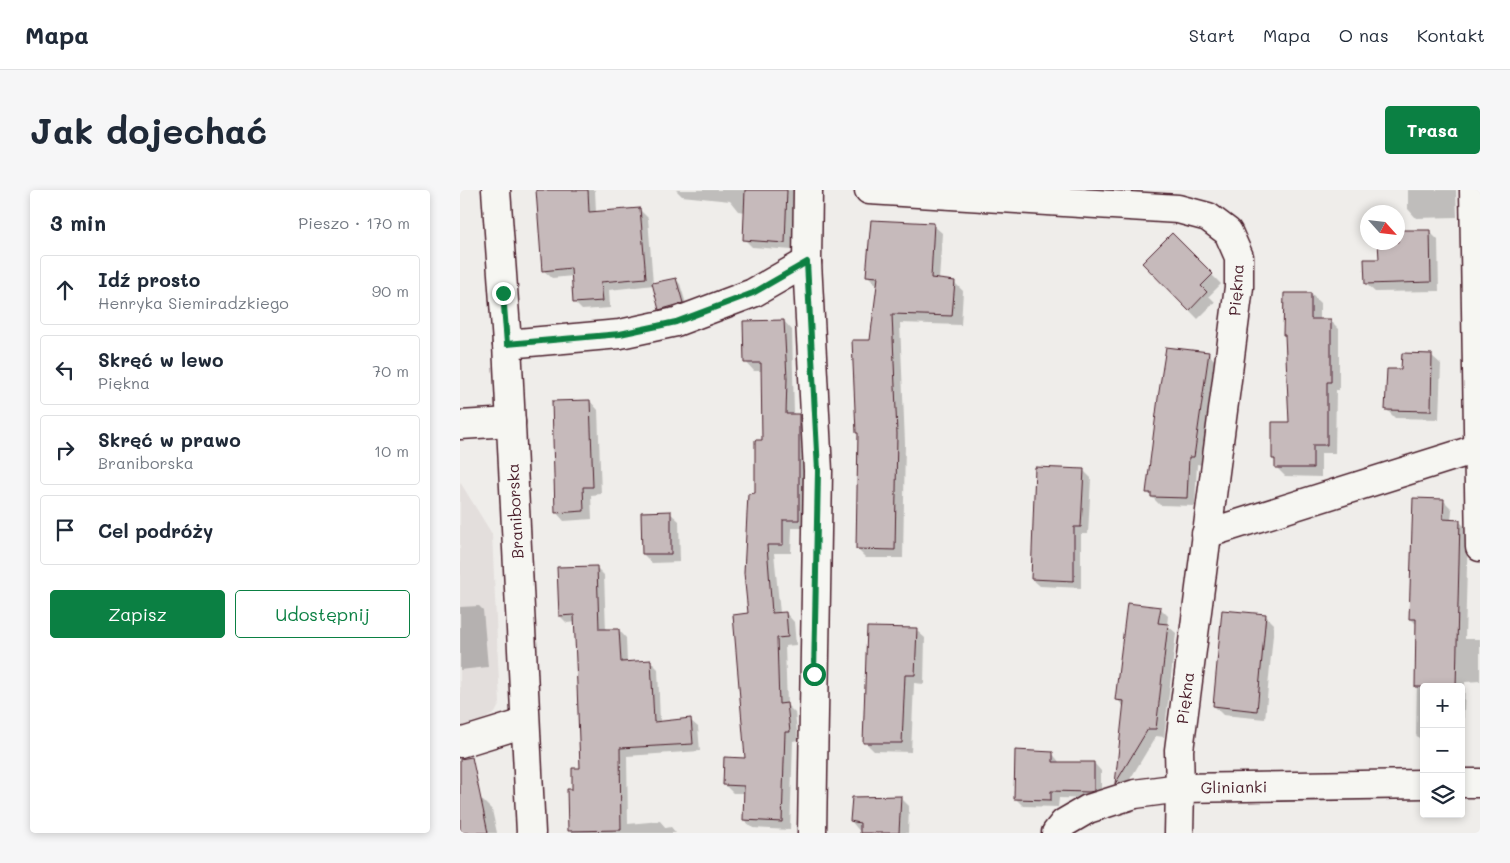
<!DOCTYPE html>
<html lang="pl">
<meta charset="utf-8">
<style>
:root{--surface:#fff;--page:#f6f6f7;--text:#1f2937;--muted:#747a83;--line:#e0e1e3;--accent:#0b8043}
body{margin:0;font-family:Mali,sans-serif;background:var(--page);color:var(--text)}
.controls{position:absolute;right:15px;bottom:15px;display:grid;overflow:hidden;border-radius:5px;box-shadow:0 2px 8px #0003}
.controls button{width:45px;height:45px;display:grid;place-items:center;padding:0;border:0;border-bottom:1px solid var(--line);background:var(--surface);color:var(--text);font:25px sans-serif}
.compass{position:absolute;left:900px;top:15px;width:45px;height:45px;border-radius:50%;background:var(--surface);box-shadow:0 2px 8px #0003;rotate:117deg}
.stop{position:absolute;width:15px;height:15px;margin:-11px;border:4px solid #0b8043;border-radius:50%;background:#fff}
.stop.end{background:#0b8043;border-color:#fff;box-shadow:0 1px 5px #0008}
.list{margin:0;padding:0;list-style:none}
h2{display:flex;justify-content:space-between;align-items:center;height:65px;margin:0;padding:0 20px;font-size:21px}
h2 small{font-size:16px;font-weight:400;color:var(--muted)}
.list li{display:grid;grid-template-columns:32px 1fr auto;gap:15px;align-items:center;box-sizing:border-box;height:70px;margin:0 10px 10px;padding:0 10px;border:1px solid var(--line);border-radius:5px}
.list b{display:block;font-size:19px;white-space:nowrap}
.list p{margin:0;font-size:16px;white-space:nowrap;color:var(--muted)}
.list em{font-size:16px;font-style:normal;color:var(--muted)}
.actions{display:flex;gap:10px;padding:15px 20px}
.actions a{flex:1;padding:11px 0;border:1px solid var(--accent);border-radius:5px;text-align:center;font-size:18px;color:var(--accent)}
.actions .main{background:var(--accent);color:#fff}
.icon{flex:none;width:28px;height:28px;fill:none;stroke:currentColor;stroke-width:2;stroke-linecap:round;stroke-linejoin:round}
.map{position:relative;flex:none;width:1020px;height:643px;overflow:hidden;border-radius:5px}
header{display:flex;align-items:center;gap:30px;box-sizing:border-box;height:70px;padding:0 25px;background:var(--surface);border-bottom:1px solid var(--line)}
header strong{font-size:24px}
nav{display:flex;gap:28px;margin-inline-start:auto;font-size:18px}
.intro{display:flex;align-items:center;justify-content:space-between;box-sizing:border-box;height:120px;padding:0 30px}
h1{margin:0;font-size:35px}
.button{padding:12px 22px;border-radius:5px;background:var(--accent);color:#fff;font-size:18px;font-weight:700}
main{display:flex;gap:30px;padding:0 30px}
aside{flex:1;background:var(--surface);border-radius:5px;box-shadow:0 2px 8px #0003}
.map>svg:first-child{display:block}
.built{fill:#e3dedc}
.shadow{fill:#0003}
.building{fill:#c6babb;stroke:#4a1f2b}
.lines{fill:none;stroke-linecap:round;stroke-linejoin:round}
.minor-casing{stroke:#4a1f2b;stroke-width:31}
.minor{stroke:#f6f6f2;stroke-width:28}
.route{stroke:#0b8043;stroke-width:6}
.labels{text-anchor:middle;stroke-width:4.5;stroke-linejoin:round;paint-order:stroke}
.street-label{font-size:16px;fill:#4a1f2b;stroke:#f6f6f2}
</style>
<header>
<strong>Mapa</strong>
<nav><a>Start</a><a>Mapa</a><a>O nas</a><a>Kontakt</a></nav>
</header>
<div class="intro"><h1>Jak dojechać</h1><a class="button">Trasa</a></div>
<main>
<aside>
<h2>3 min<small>Pieszo · 170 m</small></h2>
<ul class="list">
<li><svg class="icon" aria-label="ahead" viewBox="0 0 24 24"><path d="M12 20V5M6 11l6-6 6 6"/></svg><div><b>Idź prosto</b><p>Henryka Siemiradzkiego</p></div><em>90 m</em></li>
<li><svg class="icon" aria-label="left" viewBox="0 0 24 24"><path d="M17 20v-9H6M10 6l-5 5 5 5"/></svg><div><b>Skręć w lewo</b><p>Piękna</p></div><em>70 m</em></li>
<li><svg class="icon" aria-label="right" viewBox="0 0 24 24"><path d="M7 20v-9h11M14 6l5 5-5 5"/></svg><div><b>Skręć w prawo</b><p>Braniborska</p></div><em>10 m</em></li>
<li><svg class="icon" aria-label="arrive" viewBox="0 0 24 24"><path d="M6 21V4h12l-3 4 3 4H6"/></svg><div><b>Cel podróży</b></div></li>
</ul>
<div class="actions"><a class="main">Zapisz</a><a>Udostępnij</a></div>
</aside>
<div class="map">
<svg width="1020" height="643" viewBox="0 0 1020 643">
<rect width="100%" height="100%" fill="#efedea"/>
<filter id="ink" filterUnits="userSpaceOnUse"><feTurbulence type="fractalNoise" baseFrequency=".02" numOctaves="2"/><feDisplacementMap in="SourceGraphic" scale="10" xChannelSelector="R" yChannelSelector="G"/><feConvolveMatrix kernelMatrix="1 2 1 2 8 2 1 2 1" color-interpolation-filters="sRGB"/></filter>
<g filter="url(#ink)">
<polygon class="built" points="0,292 32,344 40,513 35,523 10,537 0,540"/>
<g class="shadow">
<polygon points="77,0 135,0 136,22 180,20 188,28 193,94 216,90 220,94 227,117 205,123 200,119 194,95 149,100 150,118 122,120 114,112 113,86 92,88 83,80"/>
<polygon points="216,0 336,0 332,60 292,57 284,49 285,22 278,21 270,11 222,6"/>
<polygon points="948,0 996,0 997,27 956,28 948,19"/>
<polygon points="473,35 482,43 479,91 494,92 503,101 501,135 440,133 445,253 443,368 406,368 397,359 399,244 397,242 418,94 416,94 407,85"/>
<polygon points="969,41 978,50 979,101 915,102 906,94 920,70 938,52 938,42"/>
<polygon points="712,45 761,94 749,106 755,112 738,129 683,73"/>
<polygon points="851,104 860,113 860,130 870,130 879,139 879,200 876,200 875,263 861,263 861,287 825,286 816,277 816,272 813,269 830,233 827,147 824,145"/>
<polygon points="324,131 332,140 334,225 338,225 347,233 347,338 332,338 331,363 314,363 320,423 326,423 334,432 336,455 325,456 327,515 335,523 338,550 333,551 330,640 293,638 284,630 285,603 273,603 264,594 286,569 289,424 296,305 303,251 302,181 294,181 286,172"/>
<polygon points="748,163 756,172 742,275 737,274 735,316 700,315 687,302"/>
<polygon points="972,166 981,174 979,229 935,228 926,219 943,180"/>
<polygon points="130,211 138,220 141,304 131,305 132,329 104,331 96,322"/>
<polygon points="623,280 631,288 628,344 621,344 621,398 580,396 572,389"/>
<polygon points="983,310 992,319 991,331 999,331 1008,340 1005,449 1020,449 1020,491 1005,492 1003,554 1001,554 1001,497 964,497 964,553 956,545 958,436 950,428"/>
<polygon points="210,323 219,331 220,372 192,373 183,364"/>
<polygon points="136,377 144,385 146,441 159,440 166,448 167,473 190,471 198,479 200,532 230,530 238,537 240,561 167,566 168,634 200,631 206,638 211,637 216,643 112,643 109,640 113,600 121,579 116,432 107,433 100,426"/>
<polygon points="19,416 23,420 28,477 0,480 0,417"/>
<polygon points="700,418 708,426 707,435 716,443 704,547 696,546 663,601 656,594 665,518 657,509"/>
<polygon points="806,426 814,434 805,529 763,525 754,516"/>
<polygon points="456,440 465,448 464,494 454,493 451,562 414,561 405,552"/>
<polygon points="592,563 600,573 634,573 641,581 641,608 637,609 599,608 598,617 563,616 555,608"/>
<polygon points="440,607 449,616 448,643 401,643 391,631"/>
<polygon points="20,608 32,620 37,643 0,643 0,613"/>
</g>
<g class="building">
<polygon points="76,0 128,0 129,22 180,18 186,88 141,92 143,111 113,113 111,78 82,81"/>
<polygon points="285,0 327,0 325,53 283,50"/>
<polygon points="411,30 474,33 471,88 495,91 492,126 432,124 437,244 435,360 396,359 398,243 396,243 392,150 410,150 418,87 406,86"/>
<polygon points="938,40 970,40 971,92 905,94 904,69 919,69 918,52 938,52"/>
<polygon points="712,43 753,84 741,96 747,102 729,121 682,73"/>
<polygon points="216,88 223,113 199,120 192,93"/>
<polygon points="824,103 851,103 851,129 871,129 871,192 867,192 867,255 853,255 853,278 815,278 815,269 812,269 812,232 829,232 825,145 823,145"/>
<polygon points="324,130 327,188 326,224 339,224 339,330 323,330 323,355 307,355 312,423 326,422 328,447 317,448 319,514 327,513 330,542 325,542 322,632 283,630 284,596 263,595 264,567 285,568 273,425 288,423 284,383 288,304 295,303 295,250 302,250 301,173 284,173 283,131"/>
<polygon points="706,157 749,162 734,267 729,267 727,308 691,307 691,303 686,303 698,208"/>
<polygon points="942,163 972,164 971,221 925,220 927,179 941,179"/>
<polygon points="130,210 133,297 123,297 124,321 95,323 92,211"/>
<polygon points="575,277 624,279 621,337 614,337 614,391 571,389"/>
<polygon points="953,308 984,309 983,329 1000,330 996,497 955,497 956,429 949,429"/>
<polygon points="211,321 211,364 182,364 181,322"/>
<polygon points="137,376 139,439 159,439 161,472 191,470 194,532 231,528 233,554 160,558 161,640 108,641 107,599 112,599 112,578 120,578 117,495 114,425 99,426 97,377"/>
<polygon points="667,413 701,417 698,433 708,434 696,539 688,539 655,594 664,511 655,510"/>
<polygon points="762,420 806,424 797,521 753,516"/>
<polygon points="407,437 457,438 455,485 445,485 442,553 403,553"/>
<polygon points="555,560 593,562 593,572 634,572 634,601 629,602 591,601 591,610 554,609"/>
<polygon points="12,567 28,643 0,643 0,569"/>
<polygon points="441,606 439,643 400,643 400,633 390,631 392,607"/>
</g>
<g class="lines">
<g class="minor-casing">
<g id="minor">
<polyline points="36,0 47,154 71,643"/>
<polyline points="348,0 347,72 358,281 352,643"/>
<polyline points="409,0 718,19 748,27 768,42 779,67 779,97 719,560 720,598 719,643"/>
<polyline points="1014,0 1020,357"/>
<polyline points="47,154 160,144 216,132 293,103 347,72"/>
<polyline points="0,235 51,232"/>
<polyline points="746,344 1019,258"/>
<polyline points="0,553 65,533"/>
<polyline points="1001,593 1020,593"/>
<polyline points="596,643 604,633 628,619 675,604 720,598 964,594"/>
</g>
</g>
<use href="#minor" class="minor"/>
</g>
</g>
<g class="lines" filter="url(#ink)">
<polyline class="route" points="43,103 47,154 160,144 216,132 293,103 347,72 358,281 354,484"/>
</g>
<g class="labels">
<g class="street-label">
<text transform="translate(776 100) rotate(-86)" y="6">Piękna</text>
<text transform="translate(55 321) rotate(-93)" y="6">Braniborska</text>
<text transform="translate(725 508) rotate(-83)" y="6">Piękna</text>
<text transform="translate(774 597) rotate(-1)" y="6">Glinianki</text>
</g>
</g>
</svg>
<div class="controls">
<button>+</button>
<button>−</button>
<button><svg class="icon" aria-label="layers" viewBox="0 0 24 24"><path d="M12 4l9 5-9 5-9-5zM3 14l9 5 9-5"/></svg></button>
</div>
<svg class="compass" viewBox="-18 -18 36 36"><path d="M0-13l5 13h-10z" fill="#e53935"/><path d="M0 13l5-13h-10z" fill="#747a83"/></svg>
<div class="stop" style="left:354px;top:484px"></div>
<div class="stop end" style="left:43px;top:103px"></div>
</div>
</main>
